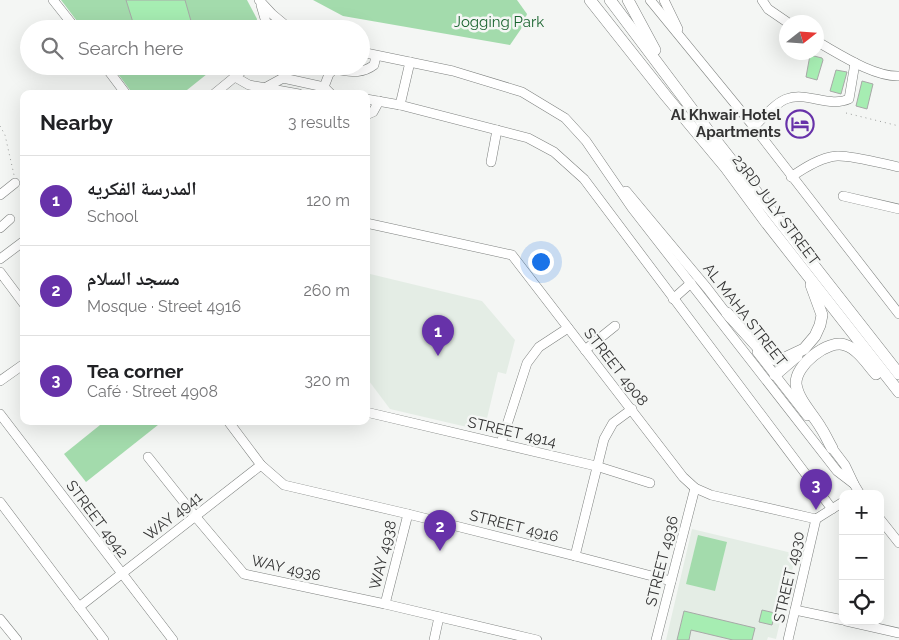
<!DOCTYPE html>
<meta charset="utf-8">
<style>
:root{--surface:#fff;--page:#f2f2f2;--text:#202124;--muted:#757577;--line:#e0e0e0;--accent:#6732a9}
body{margin:0;font-family:Raleway,"Noto Naskh Arabic",sans-serif;background:var(--page);color:var(--text)}
.controls{position:absolute;right:15px;bottom:15px;display:grid;overflow:hidden;border-radius:10px;box-shadow:0 5px 20px #0002}
.controls button{width:45px;height:45px;display:grid;place-items:center;padding:0;border:0;border-bottom:1px solid var(--line);background:var(--surface);color:var(--text);font:25px sans-serif}
.compass{position:absolute;left:779px;top:15px;width:45px;height:45px;border-radius:50%;background:var(--surface);box-shadow:0 5px 20px #0002;rotate:73deg}
.you{position:absolute;left:540px;top:261px;width:18px;height:18px;margin:-12px;border:4px solid #fff;border-radius:50%;background:#1a73e8;box-shadow:0 0 0 8px #1a73e833}
.badge{display:grid;place-items:center;width:32px;height:32px;border-radius:50%;background:var(--accent);color:#fff;font-size:16px;font-weight:700}
.pin{position:absolute;translate:-50% -41px;filter:drop-shadow(0 1px 2px #0008)}
.pin::after{content:'';position:absolute;top:26px;width:18px;height:15px;background:inherit;clip-path:polygon(0 0,100% 0,50% 100%)}
.list{margin:0;padding:0;list-style:none}
h2{display:flex;justify-content:space-between;align-items:center;height:65px;margin:0;padding:0 20px;font-size:21px}
h2 small{font-size:16px;font-weight:400;color:var(--muted)}
.list li{display:grid;grid-template-columns:32px 1fr auto;gap:15px;align-items:center;box-sizing:border-box;height:90px;padding:0 20px;border-top:1px solid var(--line)}
.list b{display:block;font-size:19px;white-space:nowrap}
.list p{margin:0;font-size:16px;white-space:nowrap;color:var(--muted)}
.list em{font-size:16px;font-style:normal;color:var(--muted)}
.icon{flex:none;width:28px;height:28px;fill:none;stroke:currentColor;stroke-width:2;stroke-linecap:round;stroke-linejoin:round}
.map{position:relative;flex:none;width:899px;height:640px;overflow:hidden}
.search{position:absolute;background:var(--surface);box-shadow:0 5px 20px #0002;left:20px;top:20px;width:350px;height:55px;display:flex;align-items:center;gap:12px;box-sizing:border-box;padding:0 18px;border-radius:28px;color:var(--muted);font-size:19px}
.panel{position:absolute;background:var(--surface);box-shadow:0 5px 20px #0002;left:20px;top:90px;width:350px;height:335px;border-radius:10px}
.map>svg:first-child{display:block}
.built{fill:#e4ede5}
.green{fill:#a3dbac}
.building{fill:#a6edb2;stroke:#a7a9a7}
.lines{fill:none;stroke-linecap:round;stroke-linejoin:round}
.minor-casing{stroke:#7e817f;stroke-width:10}
.major-casing{stroke:#7e817f;stroke-width:12}
.path{stroke:#9c9e9c;stroke-width:1;stroke-dasharray:1 4;stroke-linecap:butt}
.minor{stroke:#fff;stroke-width:9}
.major{stroke:#fff;stroke-width:11}
.labels{text-anchor:middle;stroke-width:5;stroke-linejoin:round;paint-order:stroke}
.park-label{font-size:15px;fill:#1c6531;stroke:#f4f6f4}
.poi-label{font-size:15px;font-weight:bold;fill:#333;stroke:#f4f6f4;text-anchor:end}
.street-label{font-size:15px;fill:#333;stroke:#f4f6f4}
</style>
<div class="map">
<svg width="899" height="640" viewBox="0 0 899 640">
<rect width="100%" height="100%" fill="#f4f6f4"/>
<g class="built">
<polygon points="366,273 482,301 515,340 506,374 498,372 484,431 390,409 366,377"/>
<polygon points="692,529 796,554 776,639 768,637 767,640 666,640"/>
</g>
<g class="green">
<polygon points="61,0 247,0 257,19 256,29 83,29"/>
<polygon points="313,0 517,0 527,14 521,29 510,45 343,16"/>
<polygon points="112,66 217,66 182,94 133,94"/>
<polygon points="105,421 163,421 86,482 64,454"/>
<polygon points="698,535 727,542 715,591 686,584"/>
</g>
<g class="building">
<polygon points="126,0 185,0 191,21 167,29 135,29"/>
<polygon points="810,55 822,58 823,60 817,80 806,77"/>
<polygon points="836,70 847,72 841,94 830,91"/>
<polygon points="862,81 873,84 867,109 856,106"/>
<polygon points="762,610 775,613 772,625 759,622"/>
<polygon points="684,611 755,628 752,640 733,640 691,630 689,640 677,640"/>
</g>
<g class="lines">
<g class="minor-casing">
<g id="minor">
<polyline points="53,0 76,29"/>
<polyline points="259,0 272,14 290,29"/>
<polyline points="650,0 754,127 899,314"/>
<polyline points="664,0 678,29"/>
<polyline points="762,0 768,9 787,22"/>
<polyline points="261,5 268,29"/>
<path d="M816 41C838 53 873 77 899 76"/>
<polyline points="361,52 453,71 522,92 565,118 586,141 632,208 837,471 854,484"/>
<polyline points="105,66 126,94"/>
<polyline points="235,77 249,85 299,94"/>
<path d="M324 87 329 74 334 69C349 71 361 75 374 65L376 56"/>
<polyline points="263,89 283,78 324,87 331,94"/>
<polyline points="214,94 248,66"/>
<polyline points="366,99 400,105 528,138 554,152 584,179 832,509"/>
<polyline points="400,105 410,62"/>
<polyline points="366,115 373,112 379,101"/>
<path d="M754 127C763 118 774 104 786 99 806 91 829 108 849 99L855 63"/>
<polyline points="491,162 497,130"/>
<path d="M791 177C804 168 821 157 837 156 851 155 884 164 899 167"/>
<polyline points="626,191 707,288 730,318"/>
<polyline points="0,195 15,183"/>
<polyline points="843,196 899,209"/>
<polyline points="366,223 512,255 683,477 695,488 711,495 816,519 843,502"/>
<polyline points="0,228 10,219"/>
<polyline points="0,259 24,241"/>
<polyline points="0,272 24,304"/>
<polyline points="673,299 691,283"/>
<polyline points="585,350 615,326"/>
<polyline points="757,352 807,416"/>
<polyline points="0,381 24,364"/>
<polyline points="366,412 596,466 650,483"/>
<polyline points="0,414 173,640"/>
<polyline points="228,421 261,465 284,485 408,514 575,556 604,439 613,423 632,409"/>
<polyline points="501,443 527,363 539,347 568,328"/>
<polyline points="829,444 845,465 854,484 860,494"/>
<polyline points="148,457 195,516 244,574 385,604 537,640"/>
<polyline points="0,502 104,640"/>
<polyline points="880,519 899,543"/>
<polyline points="575,556 671,581"/>
<polyline points="385,604 408,514"/>
<polyline points="79,607 261,465"/>
<polyline points="795,610 843,620"/>
<polyline points="0,619 17,640"/>
<polyline points="846,621 899,633"/>
<polyline points="434,640 439,617"/>
<polyline points="656,640 695,488"/>
<polyline points="788,640 816,519"/>
</g>
</g>
<g class="major-casing">
<g id="major">
<polyline points="590,0 666,96 726,168 765,221 899,392"/>
<polyline points="610,0 707,129 899,374"/>
<polyline points="628,0 655,50"/>
<polyline points="727,313 762,352 770,358 776,360 787,357 804,349 815,336 820,325 822,315 811,285"/>
<polyline points="775,375 797,356"/>
<path d="M832 448C828 441 825 434 821 428 813 414 798 400 796 384 795 365 828 339 845 345 858 349 867 364 876 374"/>
</g>
</g>
<g class="path">
<polyline points="846,113 899,126"/>
<polyline points="0,126 5,135 14,175"/>
<polyline points="20,190 24,195"/>
</g>
<use href="#minor" class="minor"/>
<use href="#major" class="major"/>
</g>
<defs>
<g id="hotel-ring" transform="scale(1.4375)"><circle r="9.5" fill="#f4f6f4" stroke="#6732a9" stroke-width="1.5"/><path d="M-6-4.5h1.5V1H6V5H4.5V3h-9V5H-6ZM-4 0a1.8 1.8 0 1 1 3.6 0ZM.5 0V-2.5h3Q6-2.5 6 0Z" fill="#6732a9"/></g>
</defs>
<g fill-rule="evenodd">
<use href="#hotel-ring" x="800" y="124"/>
</g>
<g class="labels">
<g class="park-label">
<text x="499" y="27">Jogging Park</text>
</g>
<g class="poi-label">
<text x="781" y="120">Al Khwair Hotel<tspan x="781" dy="17">Apartments</tspan></text>
</g>
<g class="street-label">
<text transform="translate(776 210) rotate(53)" y="5">23RD JULY STREET</text>
<text transform="translate(745 315) rotate(52)" y="5">AL MAHA STREET</text>
<text transform="translate(616 367) rotate(52)" y="5">STREET 4908</text>
<text transform="translate(512 432) rotate(13)" y="5">STREET 4914</text>
<text transform="translate(173 516) rotate(-38)" y="5">WAY 4941</text>
<text transform="translate(97 519) rotate(53)" y="5">STREET 4942</text>
<text transform="translate(514 526) rotate(14)" y="5">STREET 4916</text>
<text transform="translate(383 555) rotate(-76)" y="5">WAY 4938</text>
<text transform="translate(662 561) rotate(-76)" y="5">STREET 4936</text>
<text transform="translate(286 568) rotate(13)" y="5">WAY 4936</text>
<text transform="translate(789 577) rotate(-77)" y="5">STREET 4930</text>
</g>
</g>
</svg>
<div class="controls">
<button>+</button>
<button>−</button>
<button><svg class="icon" aria-label="locate" viewBox="0 0 24 24"><circle cx="12" cy="12" r="6"/><path d="M12 2v4M12 18v4M2 12h4M18 12h4"/></svg></button>
</div>
<svg class="compass" viewBox="-18 -18 36 36"><path d="M0-13l5 13h-10z" fill="#e53935"/><path d="M0 13l5-13h-10z" fill="#757577"/></svg>
<div class="you"></div>
<div class="pin badge" style="left:438px;top:356px">1</div>
<div class="pin badge" style="left:440px;top:551px">2</div>
<div class="pin badge" style="left:816px;top:510px">3</div>
<div class="search"><svg class="icon" aria-label="search" viewBox="0 0 24 24"><circle cx="10" cy="10" r="6"/><path d="M15 15l6 6"/></svg>Search here</div>
<section class="panel">
<h2>Nearby<small>3 results</small></h2>
<ul class="list">
<li><span class="badge">1</span><div><b>المدرسة الفكريه</b><p>School</p></div><em>120 m</em></li>
<li><span class="badge">2</span><div><b>مسجد السلام</b><p>Mosque · Street 4916</p></div><em>260 m</em></li>
<li><span class="badge">3</span><div><b>Tea corner</b><p>Café · Street 4908</p></div><em>320 m</em></li>
</ul>
</section>
</div>
